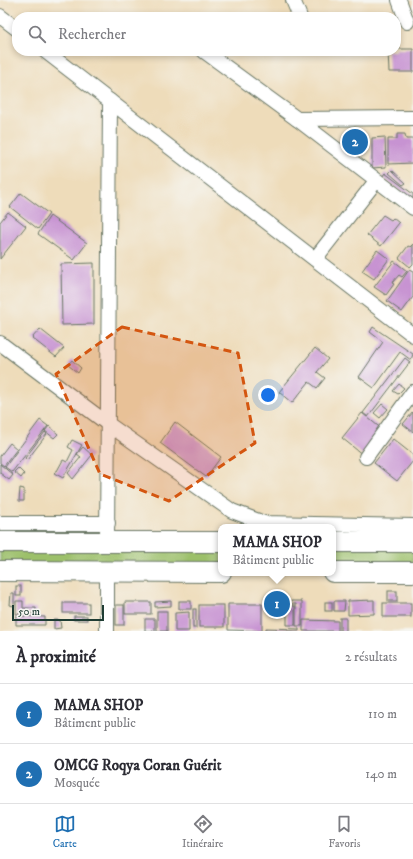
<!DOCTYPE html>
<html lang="fr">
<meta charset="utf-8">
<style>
:root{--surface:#fff;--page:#f2f2f3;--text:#2b2b33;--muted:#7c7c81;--line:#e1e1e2;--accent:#1f6fb2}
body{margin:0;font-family:"IM FELL DW Pica",serif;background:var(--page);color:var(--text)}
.scale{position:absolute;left:12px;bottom:10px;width:92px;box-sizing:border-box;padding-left:4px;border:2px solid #1f3d34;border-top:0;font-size:11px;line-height:14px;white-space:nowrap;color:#1f3d34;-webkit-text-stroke:3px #f6f6f2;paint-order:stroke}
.you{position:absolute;left:268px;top:395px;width:14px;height:14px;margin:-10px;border:3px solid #fff;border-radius:50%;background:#1a73e8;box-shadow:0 0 0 6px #1a73e833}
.badge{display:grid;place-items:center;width:26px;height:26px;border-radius:50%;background:var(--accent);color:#fff;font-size:13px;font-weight:700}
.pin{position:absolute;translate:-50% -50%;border:2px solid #fff;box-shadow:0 1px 4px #0006}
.popup{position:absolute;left:218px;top:524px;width:118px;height:52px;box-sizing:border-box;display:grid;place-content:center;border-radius:8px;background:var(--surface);filter:drop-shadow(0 1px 3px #0005);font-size:13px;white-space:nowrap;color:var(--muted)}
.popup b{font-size:15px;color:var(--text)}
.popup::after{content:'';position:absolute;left:50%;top:100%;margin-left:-8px;border:8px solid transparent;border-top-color:var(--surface)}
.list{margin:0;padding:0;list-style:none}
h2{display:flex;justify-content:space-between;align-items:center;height:52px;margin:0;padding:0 16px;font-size:17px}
h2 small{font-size:13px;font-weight:400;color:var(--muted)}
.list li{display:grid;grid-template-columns:26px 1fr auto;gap:12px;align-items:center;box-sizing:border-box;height:60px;padding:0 16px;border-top:1px solid var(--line)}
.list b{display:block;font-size:15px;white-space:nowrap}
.list p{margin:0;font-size:13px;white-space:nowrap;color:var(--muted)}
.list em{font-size:13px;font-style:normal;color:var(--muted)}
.icon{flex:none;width:22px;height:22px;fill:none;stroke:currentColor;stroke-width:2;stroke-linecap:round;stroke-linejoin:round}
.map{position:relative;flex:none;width:413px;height:631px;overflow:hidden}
.search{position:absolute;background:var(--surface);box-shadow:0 2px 6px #0003;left:12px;right:12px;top:12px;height:44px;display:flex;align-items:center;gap:10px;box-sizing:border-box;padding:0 14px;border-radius:16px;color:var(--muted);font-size:15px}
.sheet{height:172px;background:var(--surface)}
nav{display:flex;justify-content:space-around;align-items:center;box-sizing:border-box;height:56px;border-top:1px solid var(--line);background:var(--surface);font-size:11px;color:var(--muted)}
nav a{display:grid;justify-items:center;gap:2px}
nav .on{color:var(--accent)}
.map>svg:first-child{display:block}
.green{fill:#9cc06a;stroke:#5e7e4f}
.building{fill:#c793d2}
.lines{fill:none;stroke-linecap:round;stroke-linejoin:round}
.minor-casing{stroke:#677563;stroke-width:16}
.secondary-casing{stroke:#677563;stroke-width:22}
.minor{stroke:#fff;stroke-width:14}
.secondary{stroke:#fff;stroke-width:20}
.marked{fill:#d45610;fill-opacity:0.2;stroke:#d45610;stroke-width:3;stroke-dasharray:8 5;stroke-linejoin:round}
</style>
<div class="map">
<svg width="413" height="631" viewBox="0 0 413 631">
<rect width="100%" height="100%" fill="#f6f6f2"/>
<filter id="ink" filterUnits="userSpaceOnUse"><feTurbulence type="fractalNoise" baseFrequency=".025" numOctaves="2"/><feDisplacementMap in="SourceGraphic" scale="8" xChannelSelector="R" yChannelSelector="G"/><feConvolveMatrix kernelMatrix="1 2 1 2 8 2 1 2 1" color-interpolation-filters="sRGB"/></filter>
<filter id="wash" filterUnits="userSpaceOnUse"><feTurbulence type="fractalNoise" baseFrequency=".012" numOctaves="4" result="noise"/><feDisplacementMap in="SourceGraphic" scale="16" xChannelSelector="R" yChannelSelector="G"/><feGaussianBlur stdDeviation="0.9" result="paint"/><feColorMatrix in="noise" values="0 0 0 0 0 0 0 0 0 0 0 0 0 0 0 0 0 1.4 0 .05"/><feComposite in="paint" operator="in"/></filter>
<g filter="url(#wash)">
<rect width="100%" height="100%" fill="#eedcba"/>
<g class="green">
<polygon points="0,547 221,547 221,567 0,566"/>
<rect x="333" y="547" width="80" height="21"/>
</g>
<g id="blocks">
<g class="building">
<polygon points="396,49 413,49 413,72 389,72 388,51 396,51"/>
<polygon points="397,134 405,134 406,139 413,139 413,163 388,164 388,139 397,139"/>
<polygon points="385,137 386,167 372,168 372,138"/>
<polygon points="392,170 406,183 403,185 389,173"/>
<polygon points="385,173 413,194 413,200 382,177"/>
<polygon points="21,193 49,214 38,229 10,207"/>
<polygon points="8,212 26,226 0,259 0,222"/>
<polygon points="383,215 391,220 393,218 399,223 381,246 367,235"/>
<polygon points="50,216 87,243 74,260 38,234"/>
<polygon points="413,244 413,264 410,267 399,258 408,246 410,247"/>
<polygon points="377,250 389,259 374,279 362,271"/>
<polygon points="394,261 407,271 402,277 399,275 392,283 394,284 386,295 374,287"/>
<polygon points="94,263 94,324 62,325 61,264"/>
<polygon points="409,270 413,272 413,297 402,312 387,301"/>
<polygon points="373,327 413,354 411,360 400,352 374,388 359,377 383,342 370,332"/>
<polygon points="40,329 64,348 56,357 32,338"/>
<polygon points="315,348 328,359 317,372 325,378 317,388 309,382 292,403 279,392"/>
<polygon points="405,358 410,362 368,417 363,413"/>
<polygon points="72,360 81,368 78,373 68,365"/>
<polygon points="399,384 404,388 398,394 393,391"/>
<polygon points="382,404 388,409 380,418 374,413"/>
<polygon points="413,412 413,432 403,424"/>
<polygon points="362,413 383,430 363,455 342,438"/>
<polygon points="40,420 48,426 12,472 5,467"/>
<polygon points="175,422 221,457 206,477 160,443"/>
<polygon points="49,426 58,434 54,438 45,431"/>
<polygon points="45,432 47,434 27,460 25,458"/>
<polygon points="393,439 413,455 413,461 397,481 374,463"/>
<polygon points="72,440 82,445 63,478 54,473 56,471 57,471 63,460 67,462 73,450 68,447"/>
<polygon points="10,443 17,449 4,466 0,463 0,456"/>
<polygon points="83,447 92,455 73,479 68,473 81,457 77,454"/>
<polygon points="0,464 13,475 9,480 0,473"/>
<polygon points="18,468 24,474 21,478 14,472"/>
<polygon points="20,488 24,489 24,501 19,501"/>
<rect x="16" y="586" width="5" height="10"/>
<rect x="388" y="591" width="9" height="10"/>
<polygon points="11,593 14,593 14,606 10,605"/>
<rect x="277" y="600" width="9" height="13"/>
<polygon points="374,600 374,614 348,615 348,601"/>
<polygon points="16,601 23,601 23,608 36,608 36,613 16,614"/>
<polygon points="171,601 171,606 155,607 155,602"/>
<rect x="179" y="601" width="12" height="8"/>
<polygon points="291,601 302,601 302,626 296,626 296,604 291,604"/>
<polygon points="334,601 345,601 344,611 334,611"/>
<rect x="125" y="602" width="26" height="12"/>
<rect x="325" y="602" width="7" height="9"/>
<rect x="63" y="603" width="26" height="10"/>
<rect x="383" y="603" width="28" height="14"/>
<polygon points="228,604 262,604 262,631 228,630"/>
<rect x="116" y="605" width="8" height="20"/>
<rect x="199" y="605" width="25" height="22"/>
<rect x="287" y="606" width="8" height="19"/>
<rect x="193" y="609" width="3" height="19"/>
<rect x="157" y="611" width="10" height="20"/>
<polygon points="189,612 189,631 175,631 175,613"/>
<polygon points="16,616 45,617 45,625 16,625"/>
<rect x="74" y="616" width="13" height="4"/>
<rect x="340" y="618" width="6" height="13"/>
<rect x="145" y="619" width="10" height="12"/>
<polygon points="54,620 60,620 61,628 54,629"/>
<polygon points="303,620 338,621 338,631 303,631"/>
<polygon points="266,628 299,629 299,631 266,631"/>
</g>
</g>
</g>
<g filter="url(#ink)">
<use href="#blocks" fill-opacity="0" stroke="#677563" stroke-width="1"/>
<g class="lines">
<g class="minor-casing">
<g id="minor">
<polyline points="293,0 300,17"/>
<polyline points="399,0 407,22"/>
<polyline points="0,16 17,29"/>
<polyline points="45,51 413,335"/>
<polyline points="204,51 297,119 413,208"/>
<polyline points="297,119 413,118"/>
<polyline points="315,259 376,181"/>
<polyline points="0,343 108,424 232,511 264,523 413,526"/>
<polyline points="366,457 413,392"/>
<polyline points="0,523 108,523"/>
<polyline points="107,542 110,101"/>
<polyline points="107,572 107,631"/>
</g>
</g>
<g class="secondary-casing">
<g id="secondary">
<polyline points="0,542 221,542"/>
<polyline points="333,542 413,542"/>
<polyline points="0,571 221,572"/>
<polyline points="333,572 413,572"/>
</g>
</g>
<use href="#minor" class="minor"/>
<use href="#secondary" class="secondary"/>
</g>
</g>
<path class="marked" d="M122 327 238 353 255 443 169 501 100 474 56 374Z"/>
</svg>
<div class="scale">50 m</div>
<div class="you"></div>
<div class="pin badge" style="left:277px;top:604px">1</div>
<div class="popup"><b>MAMA SHOP</b>Bâtiment public</div>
<div class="pin badge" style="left:355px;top:142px">2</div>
<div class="search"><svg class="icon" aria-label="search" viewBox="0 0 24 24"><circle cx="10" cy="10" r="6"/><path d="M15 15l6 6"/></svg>Rechercher</div>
</div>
<section class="sheet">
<h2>À proximité<small>2 résultats</small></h2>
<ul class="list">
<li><span class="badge">1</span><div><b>MAMA SHOP</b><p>Bâtiment public</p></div><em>110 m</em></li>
<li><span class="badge">2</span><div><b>OMCG Roqya Coran Guérit</b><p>Mosquée</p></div><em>140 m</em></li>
</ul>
</section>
<nav>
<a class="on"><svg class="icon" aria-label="map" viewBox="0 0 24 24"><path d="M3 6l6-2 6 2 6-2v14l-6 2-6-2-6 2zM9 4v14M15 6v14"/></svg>Carte</a>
<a><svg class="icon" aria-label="directions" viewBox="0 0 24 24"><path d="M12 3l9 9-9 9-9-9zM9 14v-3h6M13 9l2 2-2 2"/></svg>Itinéraire</a>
<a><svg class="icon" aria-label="saved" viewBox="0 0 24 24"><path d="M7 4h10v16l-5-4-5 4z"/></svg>Favoris</a>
</nav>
